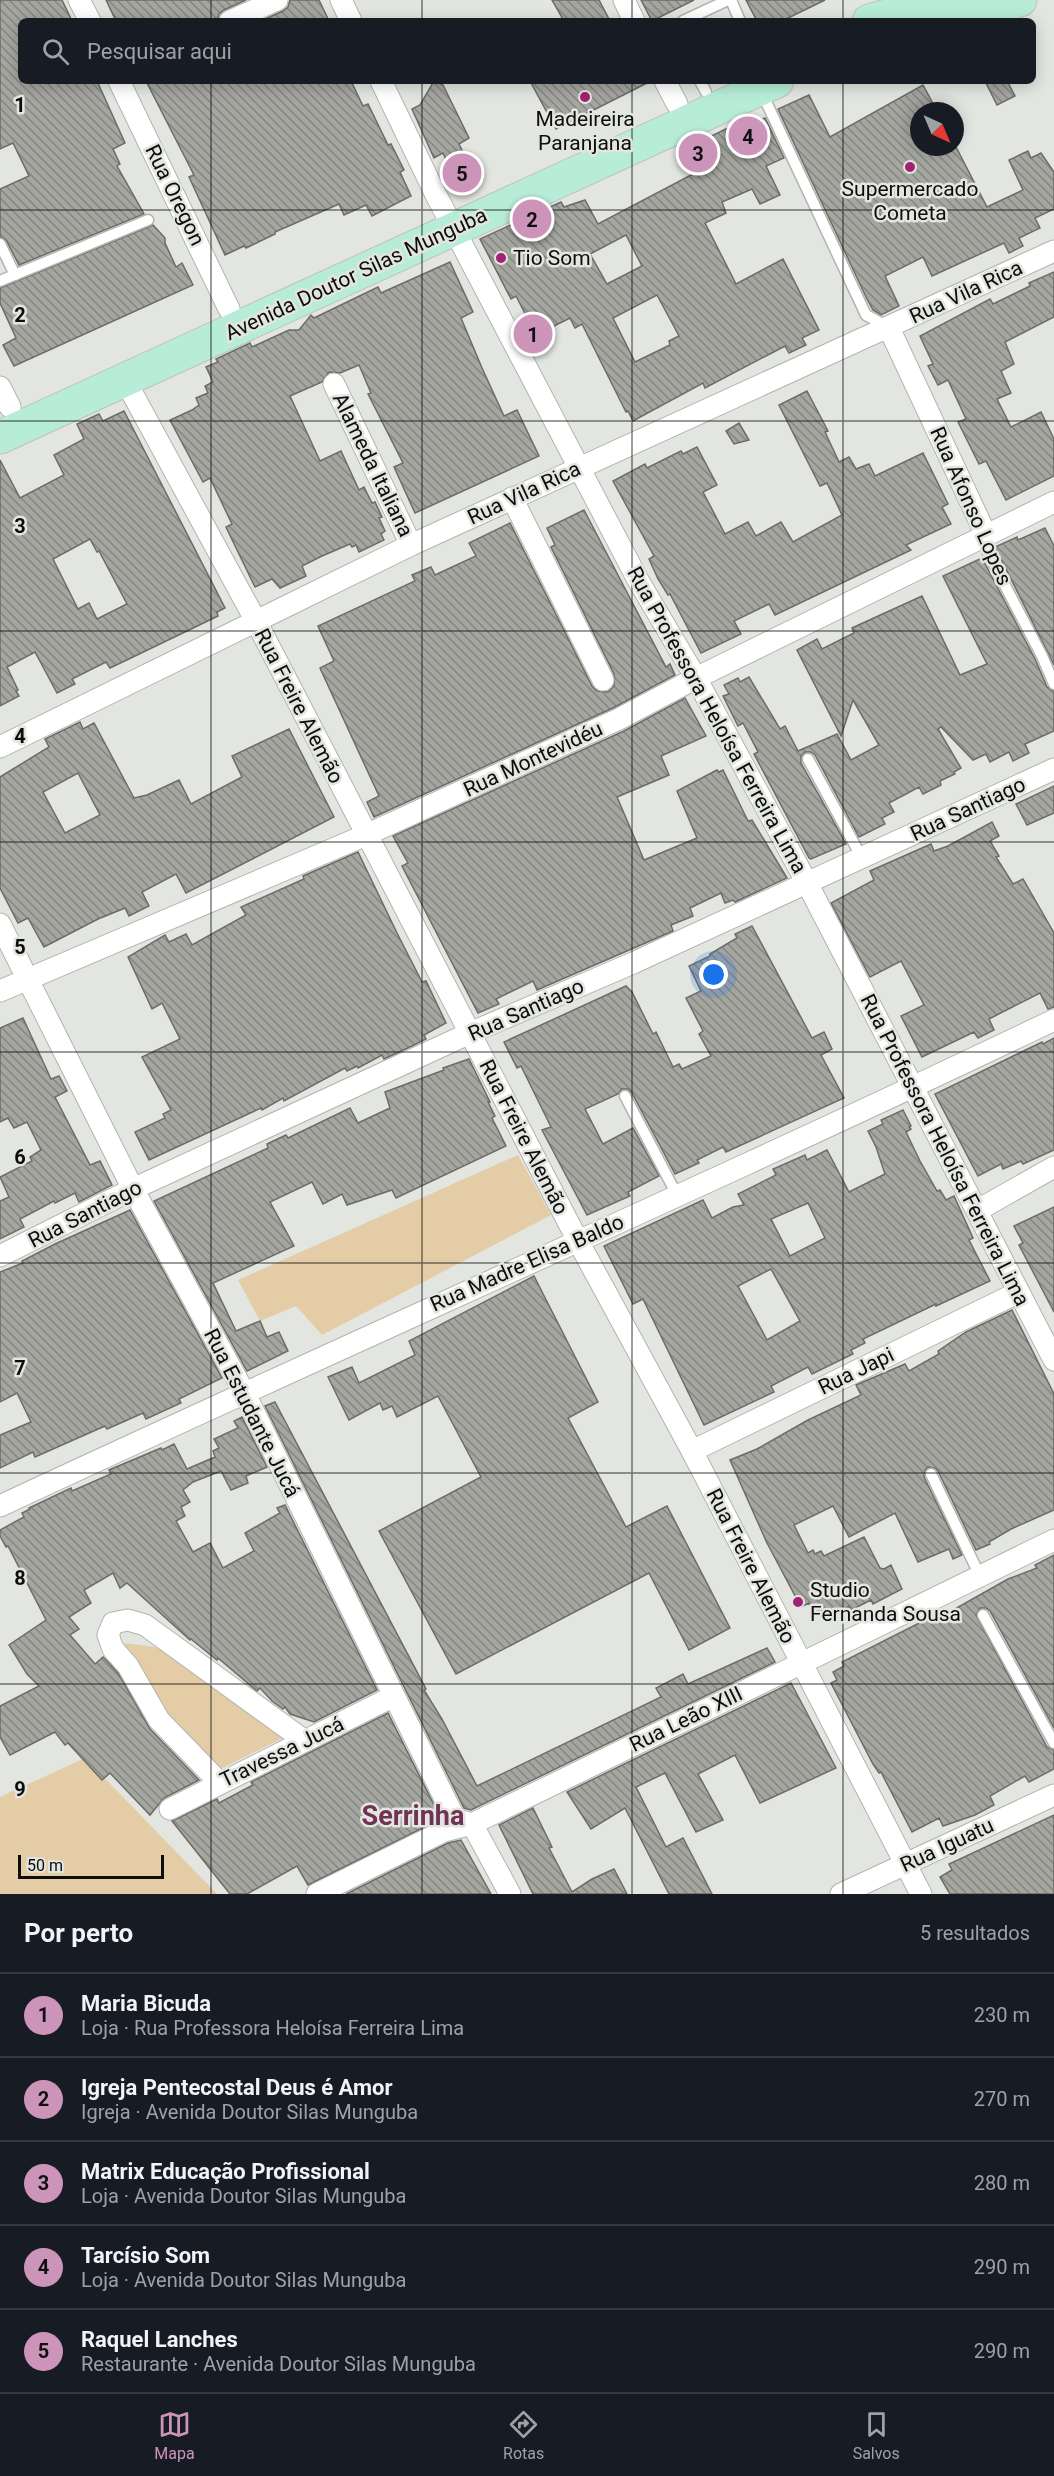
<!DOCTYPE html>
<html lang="pt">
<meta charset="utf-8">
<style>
:root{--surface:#171b24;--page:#242831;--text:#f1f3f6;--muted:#9ea1a6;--line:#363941;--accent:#cd94ba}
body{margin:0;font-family:Roboto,sans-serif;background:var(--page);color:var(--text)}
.compass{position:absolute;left:910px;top:102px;width:54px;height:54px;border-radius:50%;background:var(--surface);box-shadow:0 3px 15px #0003;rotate:136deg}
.scale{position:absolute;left:18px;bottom:15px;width:146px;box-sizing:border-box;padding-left:6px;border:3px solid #0d0e0c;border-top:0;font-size:16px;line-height:21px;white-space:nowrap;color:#0d0e0c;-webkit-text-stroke:4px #e2e5e0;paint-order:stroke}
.you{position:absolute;left:714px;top:975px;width:21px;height:21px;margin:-15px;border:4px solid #fff;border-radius:50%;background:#1a73e8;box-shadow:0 0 0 9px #1a73e833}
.badge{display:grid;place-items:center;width:39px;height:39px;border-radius:50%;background:var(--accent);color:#111;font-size:20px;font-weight:700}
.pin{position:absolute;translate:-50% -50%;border:3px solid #fff;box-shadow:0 2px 6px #0006}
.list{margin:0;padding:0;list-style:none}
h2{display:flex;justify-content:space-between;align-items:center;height:78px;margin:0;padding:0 24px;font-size:26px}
h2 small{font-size:20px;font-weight:400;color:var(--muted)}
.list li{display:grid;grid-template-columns:39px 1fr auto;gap:18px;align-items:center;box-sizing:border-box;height:84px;padding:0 24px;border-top:2px solid var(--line)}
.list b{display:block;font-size:22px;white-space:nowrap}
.list p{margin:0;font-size:20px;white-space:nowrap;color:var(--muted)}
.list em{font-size:20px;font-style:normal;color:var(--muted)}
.icon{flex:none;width:33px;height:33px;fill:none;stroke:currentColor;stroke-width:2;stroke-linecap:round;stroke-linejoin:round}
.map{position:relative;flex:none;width:1054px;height:1894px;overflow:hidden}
.search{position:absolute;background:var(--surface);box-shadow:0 3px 15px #0003;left:18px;right:18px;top:18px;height:66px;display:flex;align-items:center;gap:15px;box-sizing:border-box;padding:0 21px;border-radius:9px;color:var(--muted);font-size:22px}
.sheet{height:498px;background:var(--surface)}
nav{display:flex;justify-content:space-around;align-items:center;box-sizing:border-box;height:84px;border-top:2px solid var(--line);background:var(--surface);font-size:16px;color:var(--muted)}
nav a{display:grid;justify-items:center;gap:3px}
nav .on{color:var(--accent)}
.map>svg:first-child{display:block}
.green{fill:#e4cca7}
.building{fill:url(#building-back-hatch);stroke:#6c6c67;stroke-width:1.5;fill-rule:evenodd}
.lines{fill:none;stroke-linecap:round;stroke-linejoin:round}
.lane-casing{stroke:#b1b5b0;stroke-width:13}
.street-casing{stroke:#b1b5b0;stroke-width:23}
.primary-casing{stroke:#c0c0c0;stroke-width:35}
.lane{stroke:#fff;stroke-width:10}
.street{stroke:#fff;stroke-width:21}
.primary{stroke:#b7edd8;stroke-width:33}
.grid{fill:none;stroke:#0d0e0c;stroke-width:1.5;stroke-opacity:0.55}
.poi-dot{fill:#a22171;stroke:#e2e5e0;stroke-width:2}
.labels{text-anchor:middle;stroke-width:5;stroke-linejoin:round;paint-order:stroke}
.poi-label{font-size:21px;fill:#0d0e0c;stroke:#e2e5e0}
.street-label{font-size:21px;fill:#0d0e0c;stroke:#e2e5e0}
.district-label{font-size:27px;font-weight:bold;fill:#713255;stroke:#e2e5e0}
.grid-label{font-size:20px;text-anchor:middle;font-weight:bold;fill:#0d0e0c;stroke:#e2e5e0;stroke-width:5;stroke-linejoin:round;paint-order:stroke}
</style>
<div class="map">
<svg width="1054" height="1894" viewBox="0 0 1054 1894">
<defs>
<pattern id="building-back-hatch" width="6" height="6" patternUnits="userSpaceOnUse" patternTransform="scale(1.5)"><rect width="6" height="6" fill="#a5a6a0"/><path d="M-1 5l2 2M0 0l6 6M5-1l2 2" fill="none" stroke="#858681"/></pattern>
</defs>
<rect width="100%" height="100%" fill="#e2e5e0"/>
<g class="green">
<polygon points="518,1155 551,1215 322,1335 296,1306 260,1321 238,1280"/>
<polygon points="124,1643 154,1647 192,1664 283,1738 214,1772 160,1709"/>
<polygon points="85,1758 217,1894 0,1894 0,1797"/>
</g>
<g class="building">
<polygon points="0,0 62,0 72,21 21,21 21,81 97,81 125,143 113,149 120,164 117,166 144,214 19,265 6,240 0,237 0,189 29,176 13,143 0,149"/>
<polygon points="106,0 246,0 224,10 219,14 217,21 116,21"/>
<polygon points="290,0 319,0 329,21 261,21 283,11 288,7"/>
<polygon points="552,0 599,0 610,21 564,21"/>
<polygon points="641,0 694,0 652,21"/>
<polygon points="746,0 825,0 782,21 757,21"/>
<polygon points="146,81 351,81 363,106 368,104 388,145 391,144 404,170 400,172 411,196 372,216 366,205 344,215 339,204 275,232 275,234 246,248 244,246 225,255 189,177 194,175"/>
<polygon points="434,81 443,85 469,138 459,144 473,173 456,181 443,153 434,158 412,109 420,105"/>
<polygon points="530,81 651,81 556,129"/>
<polygon points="985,81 1007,81 1015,96 997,105"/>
<polygon points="923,85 937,111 919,111 919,147 956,147 987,207 1023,190 1009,160 1028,151 1031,158 1041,153 1054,172 1054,209 1035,218 1040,228 1019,238 1023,246 1009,253 1004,243 932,276 923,257 885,276 899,306 881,315 873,310 866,297 778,109 809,95 830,137"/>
<path d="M765 118 784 158 766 166 780 195 760 204 752 189 722 202 726 213 705 223 736 284 783 259 819 330 802 338 806 345 789 353 785 346 705 388 703 383 633 421 628 411 626 412 582 324 575 328 570 318 536 335 516 296 511 299 480 239 561 202 564 207 585 200 598 224 695 173 683 150 744 120 747 127ZM626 235 642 266 607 284 590 254ZM657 295 679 336 669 341 670 345 635 362 613 318Z"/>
<polygon points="153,225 165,238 165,243 176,267 182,263 193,285 14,366 3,345 16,338 0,303 0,288"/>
<polygon points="450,262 473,312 461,318 482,368 504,416 517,410 539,456 415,513 394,467 403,463 368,394 371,393 359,365 340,373 329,372 322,382 290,396 320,461 341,451 359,490 364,487 372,503 375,502 382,517 379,518 385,531 381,534 384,540 359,552 356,545 352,547 350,544 322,556 302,566 306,576 280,588 272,579 255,587 226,527 232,524 210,478 203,482 170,420 192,410 199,405 196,398 208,393 205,386 213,382 206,367 218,362 216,359 250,343 252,347 289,330 299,330 311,315 314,318 378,287 381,293"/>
<polygon points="1054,272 1054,317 1005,342 1014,364 1001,371 1011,393 997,399 1011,427 1041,412 1054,439 1054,476 1006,500 986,461 979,464 958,422 966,419 948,380 938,385 928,366 933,364 920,336 990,299 993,304 1030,286 1029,283"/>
<polygon points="807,391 828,431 825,432 839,462 849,457 856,469 869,464 875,476 923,453 948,504 942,507 951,524 906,545 911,550 775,615 769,604 734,621 741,634 701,653 670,594 668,595 658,579 649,559 654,556 613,481 645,464 647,468 681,451 683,454 697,447 717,485 703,492 725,534 748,522 756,536 781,522 793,542 842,515 827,483 820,486 779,405"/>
<path d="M124 411 225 608 217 612 218 616 133 657 110 668 106 662 72 679 75 684 57 693 35 652 7 667 18 690 16 691 19 696 0 706V460L20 498 64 475 54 455 84 439 77 424 99 414 103 421ZM90 539 97 552 99 551 127 604 97 619 89 603 78 609 53 559Z"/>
<polygon points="739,423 749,440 734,444 726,431"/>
<polygon points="584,510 666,667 670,664 675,675 613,708 374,817 367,802 379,796 320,668 334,661 318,626 415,581 412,575 431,567 435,575 476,556 469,543 510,523 592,686 597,691 608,692 614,686 614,674 551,547 555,545 547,528"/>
<polygon points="1045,528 1054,546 1054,665 995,547 1017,537 1018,540"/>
<polygon points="982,558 1035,659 1047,687 1054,691 1054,731 1025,744 1029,753 1013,761 1009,752 990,762 986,754 973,760 941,727 938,729 961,768 954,772 955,774 940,781 941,785 923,794 919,787 889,803 894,812 882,818 885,824 859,837 815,755 811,752 805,752 801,756 801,763 846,844 811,859 809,858 754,754 758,752 743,723 738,726 723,696 729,694 724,685 738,678 740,682 749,677 780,729 785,726 798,751 837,734 851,760 879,745 853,700 841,736 797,650 817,639 822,649 854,633 852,628 922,596 960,675 987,664 943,576"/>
<polygon points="685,698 706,736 661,756 669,775 617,797 644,860 697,838 677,791 717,770 719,772 723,770 748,821 752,820 787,878 735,902 733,900 725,903 721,893 690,908 693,916 671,925 673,931 537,990 533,981 496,999 499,1004 478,1013 402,866 408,863 393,836 624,731"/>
<path d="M80 722 83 729 94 723 134 798 147 795 179 780 191 804 242 777 232 756 289 729 334 817 186 893 176 874 142 892 149 906 129 916 125 908 98 919 44 947 28 918 18 923 0 888V777L49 747 45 739ZM78 773 100 815 65 833 43 792Z"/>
<polygon points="1054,786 1054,813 1027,825 1016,804"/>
<polygon points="992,822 999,836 990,841 999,856 996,857 1013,884 1023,879 1054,933 1054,1007 1048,1009 1040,993 989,1019 994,1030 978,1038 974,1032 922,1057 901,1016 924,1005 901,961 870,977 831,903 874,880 870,871 931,844 934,851 948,846"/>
<polygon points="358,852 397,933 422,982 426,981 446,1023 424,1035 426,1039 412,1046 384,1059 382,1055 358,1068 357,1066 347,1071 345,1068 284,1101 283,1098 262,1110 261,1108 149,1160 135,1132 165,1118 163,1114 171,1110 142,1057 180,1039 162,1003 152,1009 128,957 165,935 169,942 186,934 192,945 246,915 241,907 304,879 303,876"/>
<polygon points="752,926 812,1038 824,1032 832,1049 821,1055 844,1098 726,1152 723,1147 697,1160 699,1163 675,1174 632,1093 628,1089 622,1089 618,1094 585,1109 603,1144 633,1128 659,1176 628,1192 630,1196 587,1215 542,1130 551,1127 521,1066 517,1068 504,1042 626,986 632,992 653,1034 656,1032 673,1067 679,1064 682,1069 711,1056 699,1034 703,1031 686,998 701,991 689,966 710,956 710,954 737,938 735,934"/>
<polygon points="23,1018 51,1079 59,1076 67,1091 55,1097 90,1165 100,1161 112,1185 79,1202 75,1193 55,1203 54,1201 20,1219 24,1227 0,1239 0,1201 9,1197 0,1177 32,1161 30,1157 41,1150 27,1122 14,1128 8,1118 0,1122 0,1028"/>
<polygon points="1054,1038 1054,1150 1023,1164 1021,1161 1003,1169 1001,1164 978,1176 935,1094 1042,1042 1043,1044"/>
<polygon points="469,1059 490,1102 488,1102 495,1116 492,1118 506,1146 396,1198 392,1190 347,1205 342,1194 323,1204 312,1182 270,1202 294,1246 213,1283 236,1331 260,1321 267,1337 279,1332 288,1351 247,1371 154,1201 268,1148 267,1144 286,1135 288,1138 350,1108 358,1123 390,1108 385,1092 444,1070 443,1068"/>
<path d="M903 1110 911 1126 909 1127 911 1129 906 1132 920 1161 937 1191 940 1190 946 1200 954 1196 973 1238 969 1240 990 1281 936 1306V1304L863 1339 865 1343 851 1350 853 1354 812 1374 808 1367 771 1386 774 1392 704 1425 643 1299 633 1304 604 1246 703 1200 712 1218 733 1207 744 1205 738 1194 776 1175 773 1169 805 1155 807 1160 827 1150 849 1192 885 1174 876 1147 868 1131 883 1124 881 1120ZM808 1203 825 1238 790 1256 771 1219ZM771 1269 800 1321 767 1340 738 1286Z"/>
<polygon points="1054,1207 1054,1312 1019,1245 1023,1243 1014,1226"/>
<polygon points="130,1210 222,1378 179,1399 181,1403 146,1419 143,1413 107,1429 105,1426 35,1457 33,1452 0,1468 0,1435 31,1422 17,1393 0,1402 0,1272 23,1263 22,1261 55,1244"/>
<polygon points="534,1276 598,1402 568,1418 626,1527 667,1506 730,1628 689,1650 649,1573 456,1674 379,1531 481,1477 438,1396 397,1417 392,1406 383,1410 380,1403 349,1420 328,1377 352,1367 359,1383 415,1355 409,1341"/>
<polygon points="1012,1310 1054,1394 1054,1510 1011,1529 989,1542 990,1544 976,1550 938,1471 935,1468 928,1467 925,1470 924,1477 962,1555 953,1559 949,1549 918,1562 895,1513 849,1537 833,1506 794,1525 808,1553 813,1550 815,1554 821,1551 824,1556 864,1537 880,1568 884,1569 891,1565 902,1589 873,1604 871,1600 851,1610 849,1606 832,1616 828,1608 815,1614 809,1603 801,1607 767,1543 730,1460 757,1449 808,1420 861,1395 856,1385 905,1364 909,1371 939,1354 938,1351 966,1332"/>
<polygon points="275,1402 426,1689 424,1690 442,1719 477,1786 661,1697 656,1688 683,1674 688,1684 767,1648 775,1662 471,1810 464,1808 265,1406"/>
<polygon points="242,1417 267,1467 246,1476 248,1483 231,1490 221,1471 193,1482 183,1490 190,1502 181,1507 185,1516 176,1521 193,1552 210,1543 223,1568 254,1551 245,1533 280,1513 277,1508 285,1505 377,1690 314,1722 290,1714 285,1707 283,1709 272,1701 260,1688 257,1691 218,1658 217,1660 191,1639 190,1640 127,1583 120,1588 113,1573 84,1590 91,1603 69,1617 79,1629 70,1635 95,1664 103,1657 109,1663 118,1673 150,1729 199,1780 164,1798 150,1815 110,1773 102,1780 68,1743 65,1745 55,1732 10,1755 0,1737 0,1706 39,1686 27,1674 9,1645 46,1620 8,1546 6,1547 0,1536 0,1530 24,1517 22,1513 30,1509 29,1508 71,1488 72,1491 111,1474 109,1470 161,1448 162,1450 174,1444 187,1469 215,1457 213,1451 219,1448 214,1439 238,1428 234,1421"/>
<polygon points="1054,1555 1054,1728 990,1611 986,1608 980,1608 976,1615 1047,1747 1054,1750 1054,1769 1029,1782 1025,1776 990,1796 994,1805 975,1815 943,1826 939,1818 912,1832 881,1772 879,1773 873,1764 831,1683 837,1680 833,1672 844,1666 842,1662 937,1614 939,1618 1008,1579 1037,1568 1035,1565"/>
<polygon points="791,1683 836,1768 760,1803 735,1755 698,1774 723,1820 696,1832 665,1773 636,1787 666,1847 683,1838 712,1894 669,1894 625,1808 591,1829 567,1792"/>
<polygon points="388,1713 441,1819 308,1885 297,1866 247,1894 230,1894 172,1821 217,1799 219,1803 253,1785 251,1782"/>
<polygon points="533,1808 552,1847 549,1848 572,1892 592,1879 614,1869 627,1894 533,1894 499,1825"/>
<polygon points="1054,1815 1054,1894 950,1894 940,1877 952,1870 949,1864"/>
<polygon points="461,1840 491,1894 346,1894 448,1843"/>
</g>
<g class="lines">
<g class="lane-casing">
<g id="lane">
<polyline points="731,0 740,21"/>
<polyline points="683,21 728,0"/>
<polyline points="700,81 706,92"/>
<polyline points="761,91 866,315 888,327"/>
<polyline points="0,244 15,275"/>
<polyline points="0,281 148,220"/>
<polyline points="986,535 988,553 1042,656 1054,684"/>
<polyline points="808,759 862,858"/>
<polyline points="625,1096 677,1195"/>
<polyline points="931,1474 980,1576"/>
<polyline points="983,1615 1054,1743"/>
</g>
</g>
<g class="street-casing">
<g id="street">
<polyline points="79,0 90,21"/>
<polyline points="341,0 351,21"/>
<polyline points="624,0 634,21"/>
<polyline points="230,21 277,0"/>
<polyline points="119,81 229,309"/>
<polyline points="381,81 435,193 638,580 696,678 807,883 1054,1360"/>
<polyline points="665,81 677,104"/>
<polyline points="889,328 986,535"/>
<polyline points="125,380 257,623 578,1241 692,1451 921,1894"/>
<polyline points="334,384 411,545"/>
<polyline points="0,387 10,407"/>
<polyline points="512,498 603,680"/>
<polyline points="0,747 411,545 1054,251"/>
<polyline points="0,924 133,1189 244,1392 455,1819 472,1824 510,1894"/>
<polyline points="0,991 366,835 536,757 619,719 696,678 1054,502"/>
<polyline points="978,1210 1054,1167"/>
<polyline points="0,1256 133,1189 470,1033 633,963 1054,769"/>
<polyline points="692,1451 1019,1292"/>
<path d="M0 1506C351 1342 705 1187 1054 1020"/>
<polyline points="219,1782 159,1720 128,1666 113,1649 108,1635 113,1623 128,1620 145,1625 305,1741"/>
<polyline points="170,1809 394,1696"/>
<polyline points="317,1894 444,1831 472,1824 1054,1540"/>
<polyline points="841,1894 1054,1795"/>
</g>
</g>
<g class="primary-casing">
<g id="primary">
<polyline points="869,21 944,0"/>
<polyline points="948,21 1020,0"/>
<polyline points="0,437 777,81"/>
</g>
</g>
<use href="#lane" class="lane"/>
<use href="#street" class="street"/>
<use href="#primary" class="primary"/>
</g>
<path class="grid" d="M211 0V21M422 0V21M632 0V21M843 0V21M211 81V1894M422 81V1894M632 81V1894M843 81V1894M0 210H1054M0 421H1054M0 631H1054M0 842H1054M0 1052H1054M0 1263H1054M0 1473H1054M0 1684H1054"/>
<g class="poi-dot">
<circle cx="585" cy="97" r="6"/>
<circle cx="910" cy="167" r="6"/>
<circle cx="501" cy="258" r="6"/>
<circle cx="798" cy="1602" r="6"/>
</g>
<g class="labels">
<g class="poi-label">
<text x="585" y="126">Madeireira<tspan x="585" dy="24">Paranjana</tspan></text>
<text x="910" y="196">Supermercado<tspan x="910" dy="24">Cometa</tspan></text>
<text x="513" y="265" text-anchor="start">Tio Som</text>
<text x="810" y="1597" text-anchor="start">Studio<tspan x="810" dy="24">Fernanda Sousa</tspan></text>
</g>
<g class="street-label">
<text transform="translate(175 195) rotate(64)" y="7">Rua Oregon</text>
<text transform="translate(356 274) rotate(-25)" y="7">Avenida Doutor Silas Munguba</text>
<text transform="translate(966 292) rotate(-25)" y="7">Rua Vila Rica</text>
<text transform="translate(373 465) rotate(64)" y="7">Alameda Italiana</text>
<text transform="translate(524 493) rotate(-25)" y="7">Rua Vila Rica</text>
<text transform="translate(971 506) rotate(66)" y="7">Rua Afonso Lopes</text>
<text transform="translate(299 706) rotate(63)" y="7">Rua Freire Alemão</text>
<text transform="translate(717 720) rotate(61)" y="7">Rua Professora Heloísa Ferreira Lima</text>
<text transform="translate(533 759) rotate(-25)" y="7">Rua Montevidéu</text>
<text transform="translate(968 809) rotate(-25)" y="7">Rua Santiago</text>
<text transform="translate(526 1010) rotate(-24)" y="7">Rua Santiago</text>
<text transform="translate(524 1137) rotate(63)" y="7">Rua Freire Alemão</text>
<text transform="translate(945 1150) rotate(63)" y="7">Rua Professora Heloísa Ferreira Lima</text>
<text transform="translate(85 1214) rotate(-27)" y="7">Rua Santiago</text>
<text transform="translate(527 1263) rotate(-24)" y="7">Rua Madre Elisa Baldo</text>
<text transform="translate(856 1371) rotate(-26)" y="7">Rua Japi</text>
<text transform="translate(252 1413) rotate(63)" y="7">Rua Estudante Jucá</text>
<text transform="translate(751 1566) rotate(63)" y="7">Rua Freire Alemão</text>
<text transform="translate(686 1719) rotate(-26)" y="7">Rua Leão XIII</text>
<text transform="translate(282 1752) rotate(-26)" y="7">Travessa Jucá</text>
<text transform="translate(947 1845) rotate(-25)" y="7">Rua Iguatu</text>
</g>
<g class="district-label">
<text x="413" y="1825">Serrinha</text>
</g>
</g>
<g class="grid-label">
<text x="20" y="112">1</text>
<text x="20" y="322">2</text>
<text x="20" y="533">3</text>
<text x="20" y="743">4</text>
<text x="20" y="954">5</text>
<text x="20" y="1164">6</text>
<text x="20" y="1375">7</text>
<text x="20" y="1585">8</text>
<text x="20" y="1796">9</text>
</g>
</svg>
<svg class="compass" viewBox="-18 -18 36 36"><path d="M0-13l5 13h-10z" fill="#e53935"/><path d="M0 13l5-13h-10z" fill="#9ea1a6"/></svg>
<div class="scale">50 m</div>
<div class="you"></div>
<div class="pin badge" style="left:533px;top:334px">1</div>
<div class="pin badge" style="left:532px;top:219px">2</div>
<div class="pin badge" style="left:698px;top:153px">3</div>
<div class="pin badge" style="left:748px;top:136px">4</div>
<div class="pin badge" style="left:462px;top:173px">5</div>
<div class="search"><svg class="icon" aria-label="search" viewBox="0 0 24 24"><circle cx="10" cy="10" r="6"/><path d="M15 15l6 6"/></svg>Pesquisar aqui</div>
</div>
<section class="sheet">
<h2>Por perto<small>5 resultados</small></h2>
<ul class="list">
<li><span class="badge">1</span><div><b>Maria Bicuda</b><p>Loja · Rua Professora Heloísa Ferreira Lima</p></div><em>230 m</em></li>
<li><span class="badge">2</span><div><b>Igreja Pentecostal Deus é Amor</b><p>Igreja · Avenida Doutor Silas Munguba</p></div><em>270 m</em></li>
<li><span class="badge">3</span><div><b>Matrix Educação Profissional</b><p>Loja · Avenida Doutor Silas Munguba</p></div><em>280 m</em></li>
<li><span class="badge">4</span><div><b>Tarcísio Som</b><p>Loja · Avenida Doutor Silas Munguba</p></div><em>290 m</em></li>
<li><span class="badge">5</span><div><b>Raquel Lanches</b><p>Restaurante · Avenida Doutor Silas Munguba</p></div><em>290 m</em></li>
</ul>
</section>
<nav>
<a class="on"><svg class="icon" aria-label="map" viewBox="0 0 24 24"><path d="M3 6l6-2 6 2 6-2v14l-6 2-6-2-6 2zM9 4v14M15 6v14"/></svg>Mapa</a>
<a><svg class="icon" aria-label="directions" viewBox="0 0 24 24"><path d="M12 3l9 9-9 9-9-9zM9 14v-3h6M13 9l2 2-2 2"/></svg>Rotas</a>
<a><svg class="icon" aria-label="saved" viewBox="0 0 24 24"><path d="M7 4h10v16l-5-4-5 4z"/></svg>Salvos</a>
</nav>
